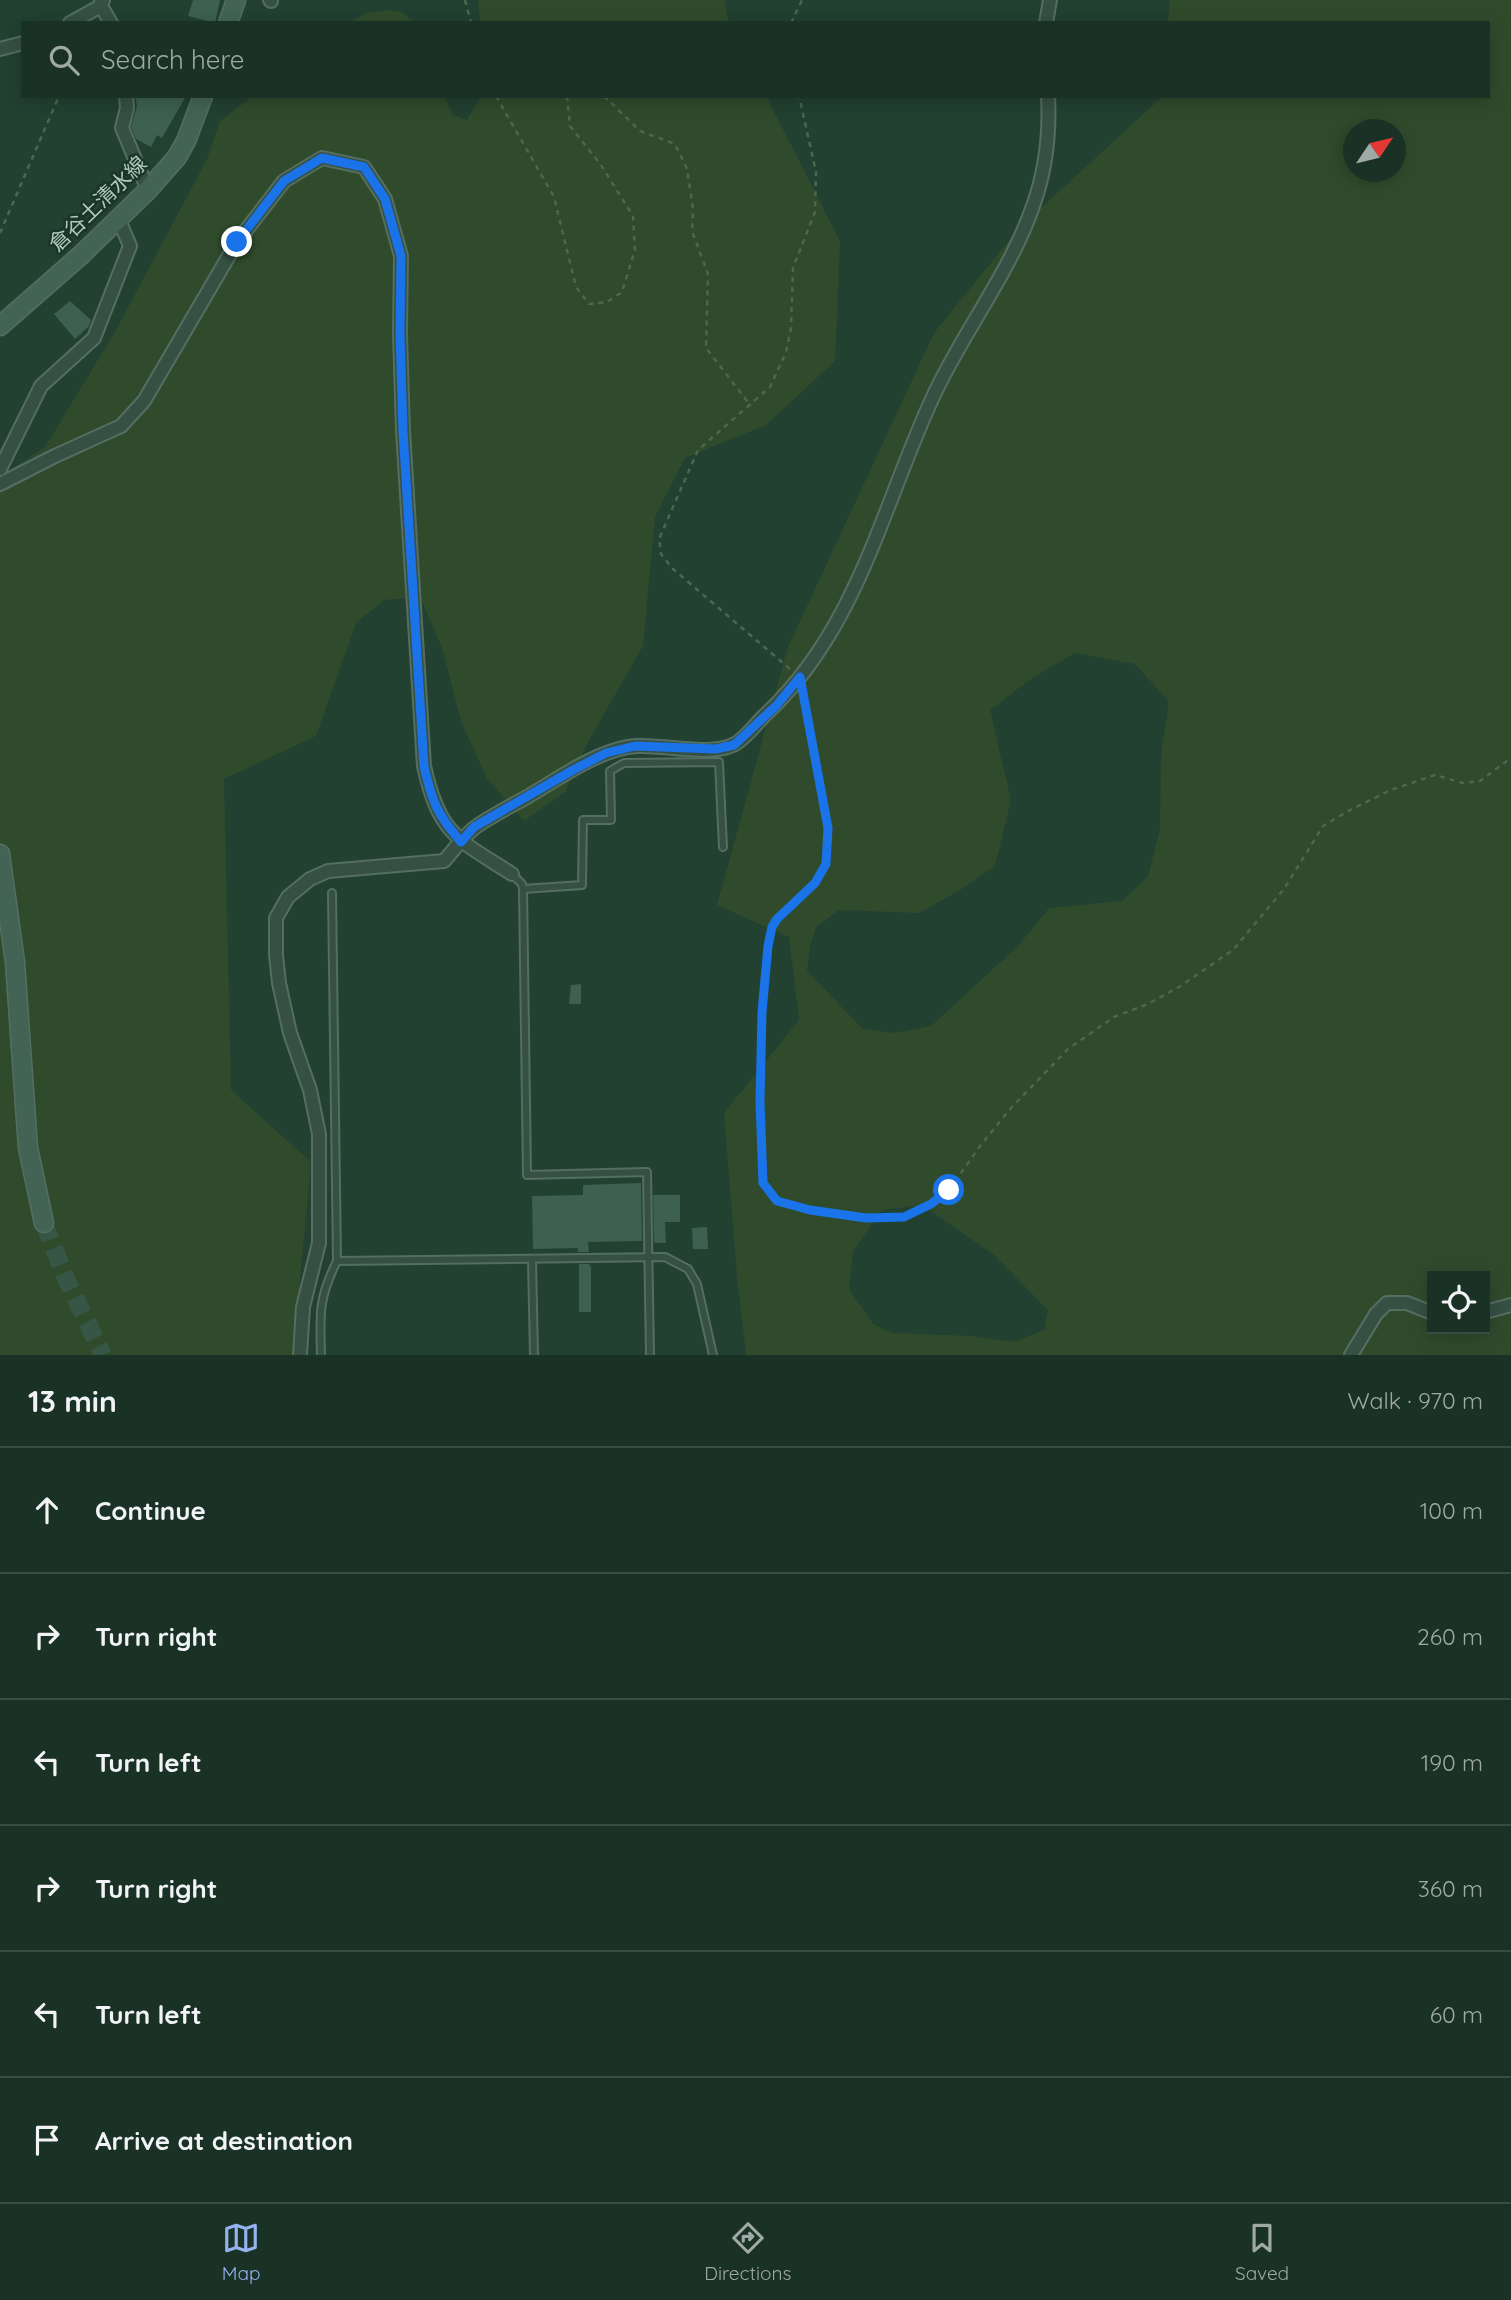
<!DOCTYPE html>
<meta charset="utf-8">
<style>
:root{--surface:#1a3125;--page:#23392d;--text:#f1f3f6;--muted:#9fa9a7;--line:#384c42;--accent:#95b2f1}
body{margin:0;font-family:Quicksand,"Noto Sans JP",sans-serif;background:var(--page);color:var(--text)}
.controls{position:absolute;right:21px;bottom:21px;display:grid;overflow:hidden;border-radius:0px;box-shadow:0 4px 18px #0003}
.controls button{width:63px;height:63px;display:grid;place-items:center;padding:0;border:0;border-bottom:2px solid var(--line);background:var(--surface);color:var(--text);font:35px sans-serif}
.compass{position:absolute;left:1343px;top:119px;width:63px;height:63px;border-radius:50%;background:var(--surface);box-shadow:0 4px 18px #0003;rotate:55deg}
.stop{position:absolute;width:21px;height:21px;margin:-16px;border:5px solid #1a73e8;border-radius:50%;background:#fff}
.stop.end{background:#1a73e8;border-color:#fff;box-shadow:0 2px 7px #0008}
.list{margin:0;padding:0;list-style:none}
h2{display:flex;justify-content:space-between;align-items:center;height:91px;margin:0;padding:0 28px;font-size:30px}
h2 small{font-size:23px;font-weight:400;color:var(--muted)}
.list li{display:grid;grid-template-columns:46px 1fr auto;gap:21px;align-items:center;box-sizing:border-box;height:126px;padding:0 28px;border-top:2px solid var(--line)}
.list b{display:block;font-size:26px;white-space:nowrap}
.list em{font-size:23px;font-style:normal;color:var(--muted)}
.icon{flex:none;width:38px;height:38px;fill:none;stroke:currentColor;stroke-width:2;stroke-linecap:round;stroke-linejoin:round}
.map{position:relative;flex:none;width:1511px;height:1355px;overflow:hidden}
.search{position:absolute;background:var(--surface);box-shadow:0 4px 18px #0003;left:21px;right:21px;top:21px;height:77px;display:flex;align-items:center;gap:18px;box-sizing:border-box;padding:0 24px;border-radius:0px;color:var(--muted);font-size:26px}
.sheet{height:847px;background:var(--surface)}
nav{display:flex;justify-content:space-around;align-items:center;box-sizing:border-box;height:98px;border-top:2px solid var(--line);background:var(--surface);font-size:19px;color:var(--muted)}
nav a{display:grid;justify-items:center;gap:4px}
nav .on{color:var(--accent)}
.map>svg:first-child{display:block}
.green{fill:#2f4b2c;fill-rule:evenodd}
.building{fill:#3d6050}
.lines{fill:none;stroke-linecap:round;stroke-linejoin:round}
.secondary-tunnel{stroke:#385646;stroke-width:18;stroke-dasharray:18 9;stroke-linecap:butt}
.service-casing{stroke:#546e62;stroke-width:10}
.minor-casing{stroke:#546e62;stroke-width:16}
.secondary-casing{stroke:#546e62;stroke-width:21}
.path{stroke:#4b684d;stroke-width:2.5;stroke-dasharray:5 5;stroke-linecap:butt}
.service{stroke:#365044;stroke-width:6}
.minor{stroke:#365044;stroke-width:12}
.secondary{stroke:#436455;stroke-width:18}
.route{stroke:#1a73e8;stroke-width:9}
.labels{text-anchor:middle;stroke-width:5;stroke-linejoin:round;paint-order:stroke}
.street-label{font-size:21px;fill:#b2cbc0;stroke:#1b3529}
</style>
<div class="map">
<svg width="1511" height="1355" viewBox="0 0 1511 1355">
<rect width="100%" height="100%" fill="#224131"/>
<g class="green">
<polygon points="478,0 724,0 729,23 480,23"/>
<path d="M1170 0H1511V1355H746L737 1277 724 1113 799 1020 789 937 717 905 788 647 934 333 1019 228 1163 96H1488V23H1168ZM1354 130H1396V172H1354ZM1075 653 1135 664 1169 702 1161 754 1160 829 1148 876 1122 901 1049 908 1018 946 931 1026 896 1033 863 1029 807 971 810 947 816 927 839 910 919 913 960 890 995 866 1011 800 990 710 1035 676ZM922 1205 994 1255 1048 1310 1044 1330 1014 1342 971 1336 892 1333 873 1324 849 1289 853 1251 882 1210ZM1432 1276H1485V1329H1432Z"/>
<polygon points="388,10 402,12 416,23 349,23 366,13"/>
<polygon points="253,96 444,96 453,115 467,120 481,96 766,96 840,241 835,361 766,425 685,458 655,517 643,646 589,740 565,792 524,821 486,777 461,721 442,648 420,597 384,600 356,623 316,736 224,779 231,1090 311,1162 300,1280 301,1355 0,1355 0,477 45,447 116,330 207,159 220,121"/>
</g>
<g class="building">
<polygon points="193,0 220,0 215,23 188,16"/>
<polygon points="135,96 186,96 162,138 157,135 151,147 136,139 131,127 137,106"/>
<polygon points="70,301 91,320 89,326 75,339 54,314"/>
<polygon points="581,984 581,1004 569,1004 571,985"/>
<polygon points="641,1183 642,1241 588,1242 589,1252 578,1252 578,1248 533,1249 532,1196 583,1195 583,1185"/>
<polygon points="653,1195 680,1195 680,1222 665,1222 666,1243 655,1243 654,1241"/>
<polygon points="707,1227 708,1249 693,1249 692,1228"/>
<polygon points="579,1264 589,1264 591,1267 591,1312 579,1312"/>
</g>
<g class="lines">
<polyline class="secondary-tunnel" points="44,1223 67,1281 103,1355"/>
<g class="service-casing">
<g id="service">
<polyline points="512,874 522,884 523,889 527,1175 647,1172 650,1355"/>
<polyline points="523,889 582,885 583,820 611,820 610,771 624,763 719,762 723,847"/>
<polyline points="532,1259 534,1355"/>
<polyline points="337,1261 665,1257 688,1269 697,1284 713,1355"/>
<path d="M321 1355C320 1314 318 1299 337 1261L332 893"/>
</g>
</g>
<g class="minor-casing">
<g id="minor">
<polyline points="101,0 101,6 111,23"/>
<polyline points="270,0 271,1"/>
<polyline points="70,23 101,6 103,0"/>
<polyline points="1046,23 1050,0"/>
<polyline points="0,49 23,43"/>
<polyline points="126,96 127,108 122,128 148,190"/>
<polyline points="0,469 41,386 94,338 130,246 119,220"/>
<path d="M0 484 55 456 121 426 144 401 237 242 284 181 322 158 364 167 385 199 401 256 400 334 403 431 424 766C439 834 457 839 512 874"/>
<polyline points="1485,1312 1511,1305"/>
<path d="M300 1355 303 1307 319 1243V1134L310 1090 290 1033 279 983 276 955V918L288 897 310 879 328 871 444 861C454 850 464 835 477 826 493 815 511 806 527 797 558 779 602 747 638 746 665 745 709 756 733 745 744 740 755 725 764 716 857 630 881 510 932 399 962 333 1009 275 1033 206 1046 170 1050 134 1048 96"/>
<polyline points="1351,1355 1376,1314 1387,1303 1407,1303 1432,1313"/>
</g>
</g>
<g class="secondary-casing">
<g id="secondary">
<polyline points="228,23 236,0"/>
<polyline points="0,326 81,255 148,190 177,157 186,141 203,96"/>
<polyline points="0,854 15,962 28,1148 44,1223"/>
</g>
</g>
<g class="path">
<polyline points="465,0 471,23"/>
<polyline points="791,23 802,0"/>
<polyline points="496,96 554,197 576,287 589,304 607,302 622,292 635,250 633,216 601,165 570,126 567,96"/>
<polyline points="604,96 640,131 675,144 687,169 693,209 692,231 708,274 706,348 751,406"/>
<polyline points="0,233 59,96"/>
<polyline points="790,669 673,569 661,554 659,539 698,450 770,387 786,352 791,328 793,268 815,212 816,172 799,96"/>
<polyline points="803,692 829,828 826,865 815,883 777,919 772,927 768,946 762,1012 760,1102 763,1183 777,1201 810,1210 866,1218 904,1217 931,1204 949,1190 980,1146 1011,1108 1068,1049 1114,1017 1148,1004 1179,987 1233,950 1284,889 1323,826 1348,811 1391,790 1435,775 1463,783 1480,781 1511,758"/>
</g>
<use href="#service" class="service"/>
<use href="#minor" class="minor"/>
<use href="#secondary" class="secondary"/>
</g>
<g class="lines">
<path class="route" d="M237 242 284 181 322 158 364 167 385 199 401 256 400 334 403 431 424 766C432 802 437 814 461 842L474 827 573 770 606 753 635 746 716 749 734 745 776 706 800 677 828 828 826 864 815 883 777 919 772 927 768 946 762 1012 760 1102 763 1183 777 1201 810 1210 866 1218 904 1217 931 1204 949 1190"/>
</g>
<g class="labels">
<g class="street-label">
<text transform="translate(98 204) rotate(-44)" y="7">倉谷土清水線</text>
</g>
</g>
</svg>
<div class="controls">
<button><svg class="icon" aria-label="locate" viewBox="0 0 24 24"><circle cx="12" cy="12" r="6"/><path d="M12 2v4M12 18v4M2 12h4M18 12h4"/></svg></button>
</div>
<svg class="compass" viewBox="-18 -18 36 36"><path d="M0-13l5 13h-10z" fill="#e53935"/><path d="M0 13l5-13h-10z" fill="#9fa9a7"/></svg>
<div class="stop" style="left:949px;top:1190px"></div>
<div class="stop end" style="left:237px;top:242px"></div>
<div class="search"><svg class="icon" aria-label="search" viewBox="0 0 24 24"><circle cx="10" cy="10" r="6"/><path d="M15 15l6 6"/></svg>Search here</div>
</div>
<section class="sheet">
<h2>13 min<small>Walk · 970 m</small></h2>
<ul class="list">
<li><svg class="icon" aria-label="ahead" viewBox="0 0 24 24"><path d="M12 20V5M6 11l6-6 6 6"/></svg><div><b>Continue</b></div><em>100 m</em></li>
<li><svg class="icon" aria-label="right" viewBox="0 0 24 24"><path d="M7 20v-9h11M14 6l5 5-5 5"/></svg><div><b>Turn right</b></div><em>260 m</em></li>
<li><svg class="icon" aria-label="left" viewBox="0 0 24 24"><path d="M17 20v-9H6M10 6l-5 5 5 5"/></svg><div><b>Turn left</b></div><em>190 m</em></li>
<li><svg class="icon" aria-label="right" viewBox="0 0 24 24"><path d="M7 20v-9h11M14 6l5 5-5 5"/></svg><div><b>Turn right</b></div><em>360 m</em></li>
<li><svg class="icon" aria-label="left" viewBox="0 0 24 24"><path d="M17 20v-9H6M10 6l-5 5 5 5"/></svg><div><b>Turn left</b></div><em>60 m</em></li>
<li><svg class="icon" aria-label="arrive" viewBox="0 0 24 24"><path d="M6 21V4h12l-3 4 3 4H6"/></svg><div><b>Arrive at destination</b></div></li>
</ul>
</section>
<nav>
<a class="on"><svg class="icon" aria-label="map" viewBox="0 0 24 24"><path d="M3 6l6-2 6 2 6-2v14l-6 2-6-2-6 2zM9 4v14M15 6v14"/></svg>Map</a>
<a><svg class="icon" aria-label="directions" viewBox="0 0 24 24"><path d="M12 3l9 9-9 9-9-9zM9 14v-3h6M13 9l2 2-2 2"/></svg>Directions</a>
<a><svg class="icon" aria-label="saved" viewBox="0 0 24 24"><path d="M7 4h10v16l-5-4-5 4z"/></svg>Saved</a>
</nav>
